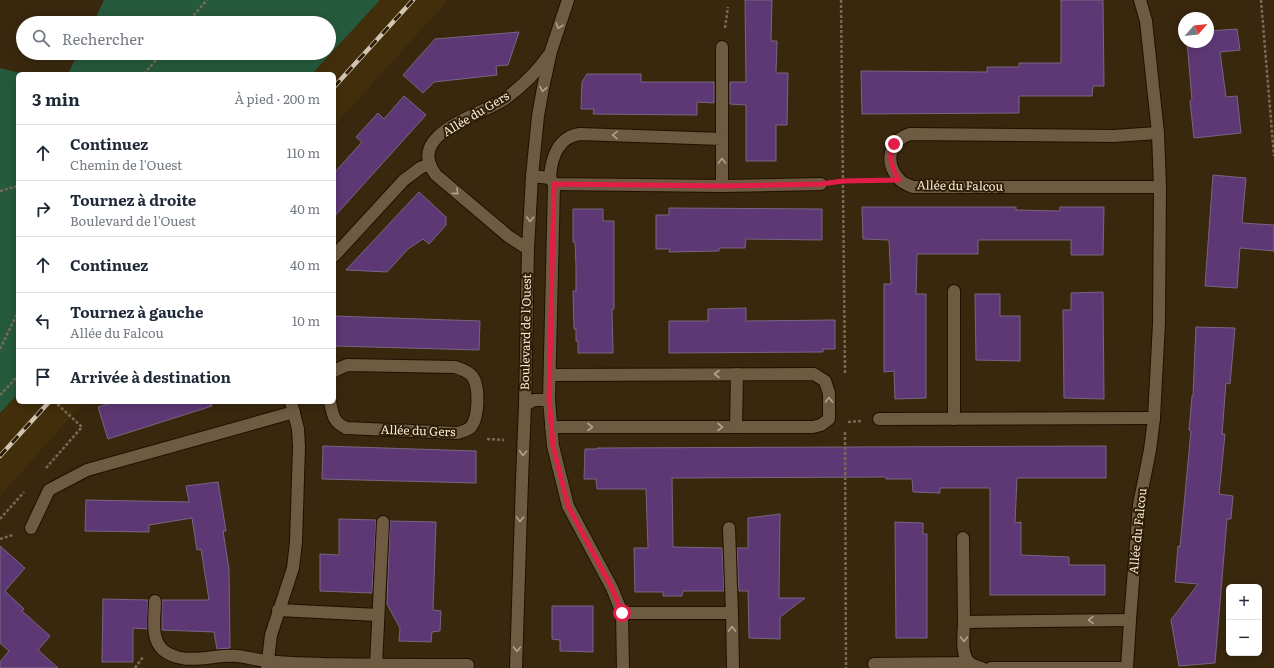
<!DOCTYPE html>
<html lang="fr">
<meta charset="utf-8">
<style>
:root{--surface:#fff;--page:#f6f6f7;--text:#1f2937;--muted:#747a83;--line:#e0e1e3}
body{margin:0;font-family:Literata,serif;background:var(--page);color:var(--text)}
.controls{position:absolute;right:12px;bottom:12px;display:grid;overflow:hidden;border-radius:6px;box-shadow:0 2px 10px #0003}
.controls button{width:36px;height:36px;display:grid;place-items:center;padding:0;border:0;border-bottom:1px solid var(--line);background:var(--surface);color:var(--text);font:20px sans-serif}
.compass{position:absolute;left:1178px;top:12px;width:36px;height:36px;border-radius:50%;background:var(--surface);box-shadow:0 2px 10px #0003;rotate:62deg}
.stop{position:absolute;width:12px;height:12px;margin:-9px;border:3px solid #e11d48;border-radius:50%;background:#fff}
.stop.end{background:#e11d48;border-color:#fff;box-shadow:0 1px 4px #0008}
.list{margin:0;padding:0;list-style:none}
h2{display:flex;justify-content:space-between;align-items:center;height:52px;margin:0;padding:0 16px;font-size:17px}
h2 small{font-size:13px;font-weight:400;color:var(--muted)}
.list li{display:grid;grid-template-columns:26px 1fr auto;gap:12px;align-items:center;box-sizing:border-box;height:56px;padding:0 16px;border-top:1px solid var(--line)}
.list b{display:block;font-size:15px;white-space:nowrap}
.list p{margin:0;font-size:13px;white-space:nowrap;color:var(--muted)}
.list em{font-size:13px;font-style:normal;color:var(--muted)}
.icon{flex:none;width:22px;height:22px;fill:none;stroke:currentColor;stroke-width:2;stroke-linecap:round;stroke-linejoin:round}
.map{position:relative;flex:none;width:1274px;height:668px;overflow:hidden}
.search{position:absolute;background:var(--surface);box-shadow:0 2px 10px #0003;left:16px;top:16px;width:320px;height:44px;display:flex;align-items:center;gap:10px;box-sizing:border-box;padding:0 14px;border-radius:22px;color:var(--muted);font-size:15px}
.panel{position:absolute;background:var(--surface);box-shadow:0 2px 10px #0003;left:16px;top:72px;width:320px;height:332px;border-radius:6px}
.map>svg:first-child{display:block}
.built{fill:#432e0c}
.green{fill:#265a3c}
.building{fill:#5e3874;stroke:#776682}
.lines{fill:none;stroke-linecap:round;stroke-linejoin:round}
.minor-casing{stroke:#201000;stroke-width:14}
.path{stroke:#796a54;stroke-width:2.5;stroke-dasharray:3 2;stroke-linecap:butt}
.minor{stroke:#6f5b41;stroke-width:12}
.rail-casing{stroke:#d0c4b3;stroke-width:4.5}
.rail{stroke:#2f1e05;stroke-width:3;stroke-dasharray:9;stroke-linecap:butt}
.oneway{stroke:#b2a28e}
.route{stroke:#e11d48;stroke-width:5}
.labels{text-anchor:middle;stroke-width:4;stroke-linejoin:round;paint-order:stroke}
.street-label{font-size:12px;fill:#f5eadb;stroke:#2f1e05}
</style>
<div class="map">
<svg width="1274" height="668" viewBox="0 0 1274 668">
<rect width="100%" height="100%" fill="#39280e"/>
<g class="built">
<polygon points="380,0 448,0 334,126 334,74 312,74"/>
<polygon points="18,394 18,402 84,402 0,496 0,413"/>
</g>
<g class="green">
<polygon points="104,0 380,0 312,74 68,74 78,53 329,53 329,23 93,23"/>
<polygon points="0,68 24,74 18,74 18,394 0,413"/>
</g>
<g class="building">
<polygon points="745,0 772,0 771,41 777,41 776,73 788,73 787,125 776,125 776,161 746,161 746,105 730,104 730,82 746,82"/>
<polygon points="1061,0 1103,0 1104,86 1093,86 1092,96 1019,96 1019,113 862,114 861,71 987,72 987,67 1019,67 1019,63 1061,63"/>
<polygon points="1237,29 1240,50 1220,52 1226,97 1237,96 1241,133 1194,138 1190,101 1192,100 1187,42 1208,42 1208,31"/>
<polygon points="519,32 508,65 496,66 497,75 434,82 423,93 403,75 435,39"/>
<polygon points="587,74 641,74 641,82 714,82 714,103 697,102 697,115 593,114 594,109 581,109 582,82"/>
<polygon points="404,96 426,115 334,217 334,173 362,142 356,137 378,113 384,119"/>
<polygon points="1213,175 1246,178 1242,223 1274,225 1274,251 1240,248 1237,288 1205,286"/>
<polygon points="419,192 446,217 446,225 429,244 423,239 408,249 387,272 346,270"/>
<polygon points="862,207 1016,207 1016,210 1060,211 1060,207 1104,207 1103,255 1071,255 1071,240 978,240 978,254 917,254 916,294 926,294 926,398 895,399 894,371 884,372 884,284 891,284 889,240 863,239"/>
<polygon points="669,208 822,209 822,240 746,239 745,248 719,248 719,251 669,252 670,249 656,249 656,215 669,215"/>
<polygon points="573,209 603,209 603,221 614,221 614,309 612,309 613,353 578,353 578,341 576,341 576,329 574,329 573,291 576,291 576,266 575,242 573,242"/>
<polygon points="1103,292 1104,399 1064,398 1063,310 1071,310 1071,293"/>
<polygon points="975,294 1000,294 1000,316 1020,316 1020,361 976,360"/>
<polygon points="746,308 746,321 835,320 835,349 823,349 823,352 669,353 669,321 708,321 708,309"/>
<polygon points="334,316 480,321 479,350 334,346"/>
<polygon points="1196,327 1235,328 1230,384 1226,383 1222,434 1225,434 1219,494 1233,496 1231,519 1227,519 1215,663 1179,666 1171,620 1198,584 1175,582 1178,546 1180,547 1191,431 1189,430 1192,396 1193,396"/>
<polygon points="115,402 211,402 212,406 108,439 98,407"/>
<polygon points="323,446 476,451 476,483 322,479"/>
<polygon points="1106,446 1106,478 1017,478 1015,523 1021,522 1021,555 1069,557 1069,565 1105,565 1105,595 990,595 990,488 940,488 940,493 913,492 912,479 886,479 886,477 672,478 673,547 722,548 724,591 683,591 682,596 663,596 663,592 635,592 634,548 648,548 646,489 597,489 596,479 584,479 585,449 597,449 597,448"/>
<polygon points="218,482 226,531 223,531 229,569 230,648 217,649 214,632 162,630 162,600 209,600 201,549 197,550 192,518 149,525 149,532 85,531 86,500 189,502 186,486"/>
<polygon points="780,514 779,598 805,598 780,617 780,639 749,638 748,591 739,591 737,548 748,548 748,518"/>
<polygon points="339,519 376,520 372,593 320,591 320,554 339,555"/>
<polygon points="390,521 436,522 433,610 441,611 440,631 432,632 431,642 399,641 400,628 387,604"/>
<polygon points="895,522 923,523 923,534 927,534 927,638 896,638"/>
<polygon points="0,546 25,568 5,591 24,609 22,611 50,636 38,650 58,668 0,668 0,662 9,651 0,643"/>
<polygon points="103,599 148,600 147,629 133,628 133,662 102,662"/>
<polygon points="552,606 593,606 593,652 560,651 560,640 552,639"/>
</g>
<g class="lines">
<g class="minor-casing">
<g id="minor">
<polyline points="722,47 722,139"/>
<path d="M1158 133 1113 136 910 134C889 141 884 162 899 179 902 183 908 185 913 187H1160"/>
<polyline points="532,176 550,178 554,184 549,400 553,446 568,506 612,588 622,613 623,668"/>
<path d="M550 178C551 158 558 137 580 134L722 139V186L554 184"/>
<polyline points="722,186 821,184"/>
<path d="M528 249 508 236 436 175C404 133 482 115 505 99 521 87 537 72 548 56"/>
<polyline points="334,256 404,180 420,168 430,164"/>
<polyline points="954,291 954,419"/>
<polyline points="550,375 814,374 825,381 829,393 829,419 821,425 813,427 551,427"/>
<path d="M330 402C333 415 333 422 346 428L458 433C462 432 467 430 470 428 479 419 480 386 472 376 468 371 461 369 455 367L347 365 334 371"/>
<polyline points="525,405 534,400 549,400"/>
<polyline points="879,419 1154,418"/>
<polyline points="736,427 737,374"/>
<polyline points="31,528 49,490 87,470 294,412"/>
<polyline points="729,528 732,613"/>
<polyline points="963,538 964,622"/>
<path d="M155 601C155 617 150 638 163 650 183 667 214 654 237 656 247 657 257 660 267 661 286 664 306 663 325 664 372 665 420 665 468 665"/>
<polyline points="278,610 378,615"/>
<polyline points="622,613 732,613 733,668"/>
<polyline points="874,664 969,663"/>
<polyline points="376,665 383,522"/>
<polyline points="267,668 271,635 293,568 296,542 299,447 298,429 291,402"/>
<polyline points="516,668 522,480 525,405 528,249 532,176 538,116 543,88 551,51 568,0"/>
<path d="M982 668C978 667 973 666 970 663 960 655 964 634 964 622L1130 620"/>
<polyline points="991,668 1124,668"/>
<polyline points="1127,668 1130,620 1139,505 1150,450 1154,418 1159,323 1160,187 1158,133 1146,21 1140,0"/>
</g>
</g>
<g class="path">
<polyline points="841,0 845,373"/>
<polyline points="1261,0 1274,156"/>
<polyline points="187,23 207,0"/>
<polyline points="725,28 728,7"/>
<polyline points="144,74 162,53"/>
<polyline points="842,182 877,181"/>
<polyline points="0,191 18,186"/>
<polyline points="0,349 18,312"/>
<polyline points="0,395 18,376"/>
<polyline points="848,422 861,421"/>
<polyline points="845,432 846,668"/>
<polyline points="487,439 504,440"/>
<polyline points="46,468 82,427 55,402"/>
<polyline points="0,519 24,492"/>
<polyline points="0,539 13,535"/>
<polyline points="135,668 143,657"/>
</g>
<use href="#minor" class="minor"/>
<g class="rail-casing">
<g id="rail">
<polyline points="334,87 413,0"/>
<polyline points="0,456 49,402"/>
</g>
</g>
<use href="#rail" class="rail"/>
</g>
<defs><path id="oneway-chevron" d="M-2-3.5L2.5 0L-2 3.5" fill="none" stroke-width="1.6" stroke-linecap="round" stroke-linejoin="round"/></defs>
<g class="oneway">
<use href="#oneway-chevron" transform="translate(559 26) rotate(109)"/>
<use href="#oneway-chevron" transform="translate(543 89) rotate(101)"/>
<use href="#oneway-chevron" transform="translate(615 135) rotate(-178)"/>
<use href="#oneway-chevron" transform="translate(722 161) rotate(-90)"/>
<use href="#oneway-chevron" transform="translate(456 192) rotate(41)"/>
<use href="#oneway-chevron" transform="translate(530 219) rotate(93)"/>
<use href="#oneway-chevron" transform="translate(717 374) rotate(180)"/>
<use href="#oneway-chevron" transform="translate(829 400) rotate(-89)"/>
<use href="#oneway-chevron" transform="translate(590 427)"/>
<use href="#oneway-chevron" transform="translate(720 427)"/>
<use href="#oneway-chevron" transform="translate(523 453) rotate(93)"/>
<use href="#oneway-chevron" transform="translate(520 519) rotate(92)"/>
<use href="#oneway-chevron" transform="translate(1091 620) rotate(179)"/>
<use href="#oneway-chevron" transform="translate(732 629) rotate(-91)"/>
<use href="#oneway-chevron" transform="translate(964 639) rotate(89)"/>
<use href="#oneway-chevron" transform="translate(517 649) rotate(91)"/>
</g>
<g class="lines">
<path class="route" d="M622 613 612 588 568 506 553 446 549 400 554 184 722 186 821 184 843 181 899 180C892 169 887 156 894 144"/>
</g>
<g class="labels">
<g class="street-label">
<text transform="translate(476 114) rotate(-31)" y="4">Allée du Gers</text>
<text transform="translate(960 186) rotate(1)" y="4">Allée du Falcou</text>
<text transform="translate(526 332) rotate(-89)" y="4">Boulevard de l'Ouest</text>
<text transform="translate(418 431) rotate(2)" y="4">Allée du Gers</text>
<text transform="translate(1138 531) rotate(-84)" y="4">Allée du Falcou</text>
</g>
</g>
</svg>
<div class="controls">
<button>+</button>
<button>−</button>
</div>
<svg class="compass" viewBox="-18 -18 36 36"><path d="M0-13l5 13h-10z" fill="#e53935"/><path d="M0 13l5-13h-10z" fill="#747a83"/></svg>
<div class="stop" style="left:622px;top:613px"></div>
<div class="stop end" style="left:894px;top:144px"></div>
<div class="search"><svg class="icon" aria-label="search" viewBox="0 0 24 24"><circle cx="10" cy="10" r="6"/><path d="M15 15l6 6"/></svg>Rechercher</div>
<section class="panel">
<h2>3 min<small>À pied · 200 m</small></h2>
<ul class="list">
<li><svg class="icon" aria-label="ahead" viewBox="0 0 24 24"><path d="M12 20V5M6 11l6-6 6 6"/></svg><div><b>Continuez</b><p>Chemin de l'Ouest</p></div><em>110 m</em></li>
<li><svg class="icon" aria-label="right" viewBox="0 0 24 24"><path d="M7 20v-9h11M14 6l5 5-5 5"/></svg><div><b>Tournez à droite</b><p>Boulevard de l'Ouest</p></div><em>40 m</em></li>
<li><svg class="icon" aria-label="ahead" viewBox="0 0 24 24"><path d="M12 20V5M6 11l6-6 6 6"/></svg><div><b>Continuez</b></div><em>40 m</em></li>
<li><svg class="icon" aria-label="left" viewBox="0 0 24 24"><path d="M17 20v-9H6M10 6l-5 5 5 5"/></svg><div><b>Tournez à gauche</b><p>Allée du Falcou</p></div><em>10 m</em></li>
<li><svg class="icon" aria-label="arrive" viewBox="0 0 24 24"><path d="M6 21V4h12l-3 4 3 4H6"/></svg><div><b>Arrivée à destination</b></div></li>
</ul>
</section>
</div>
